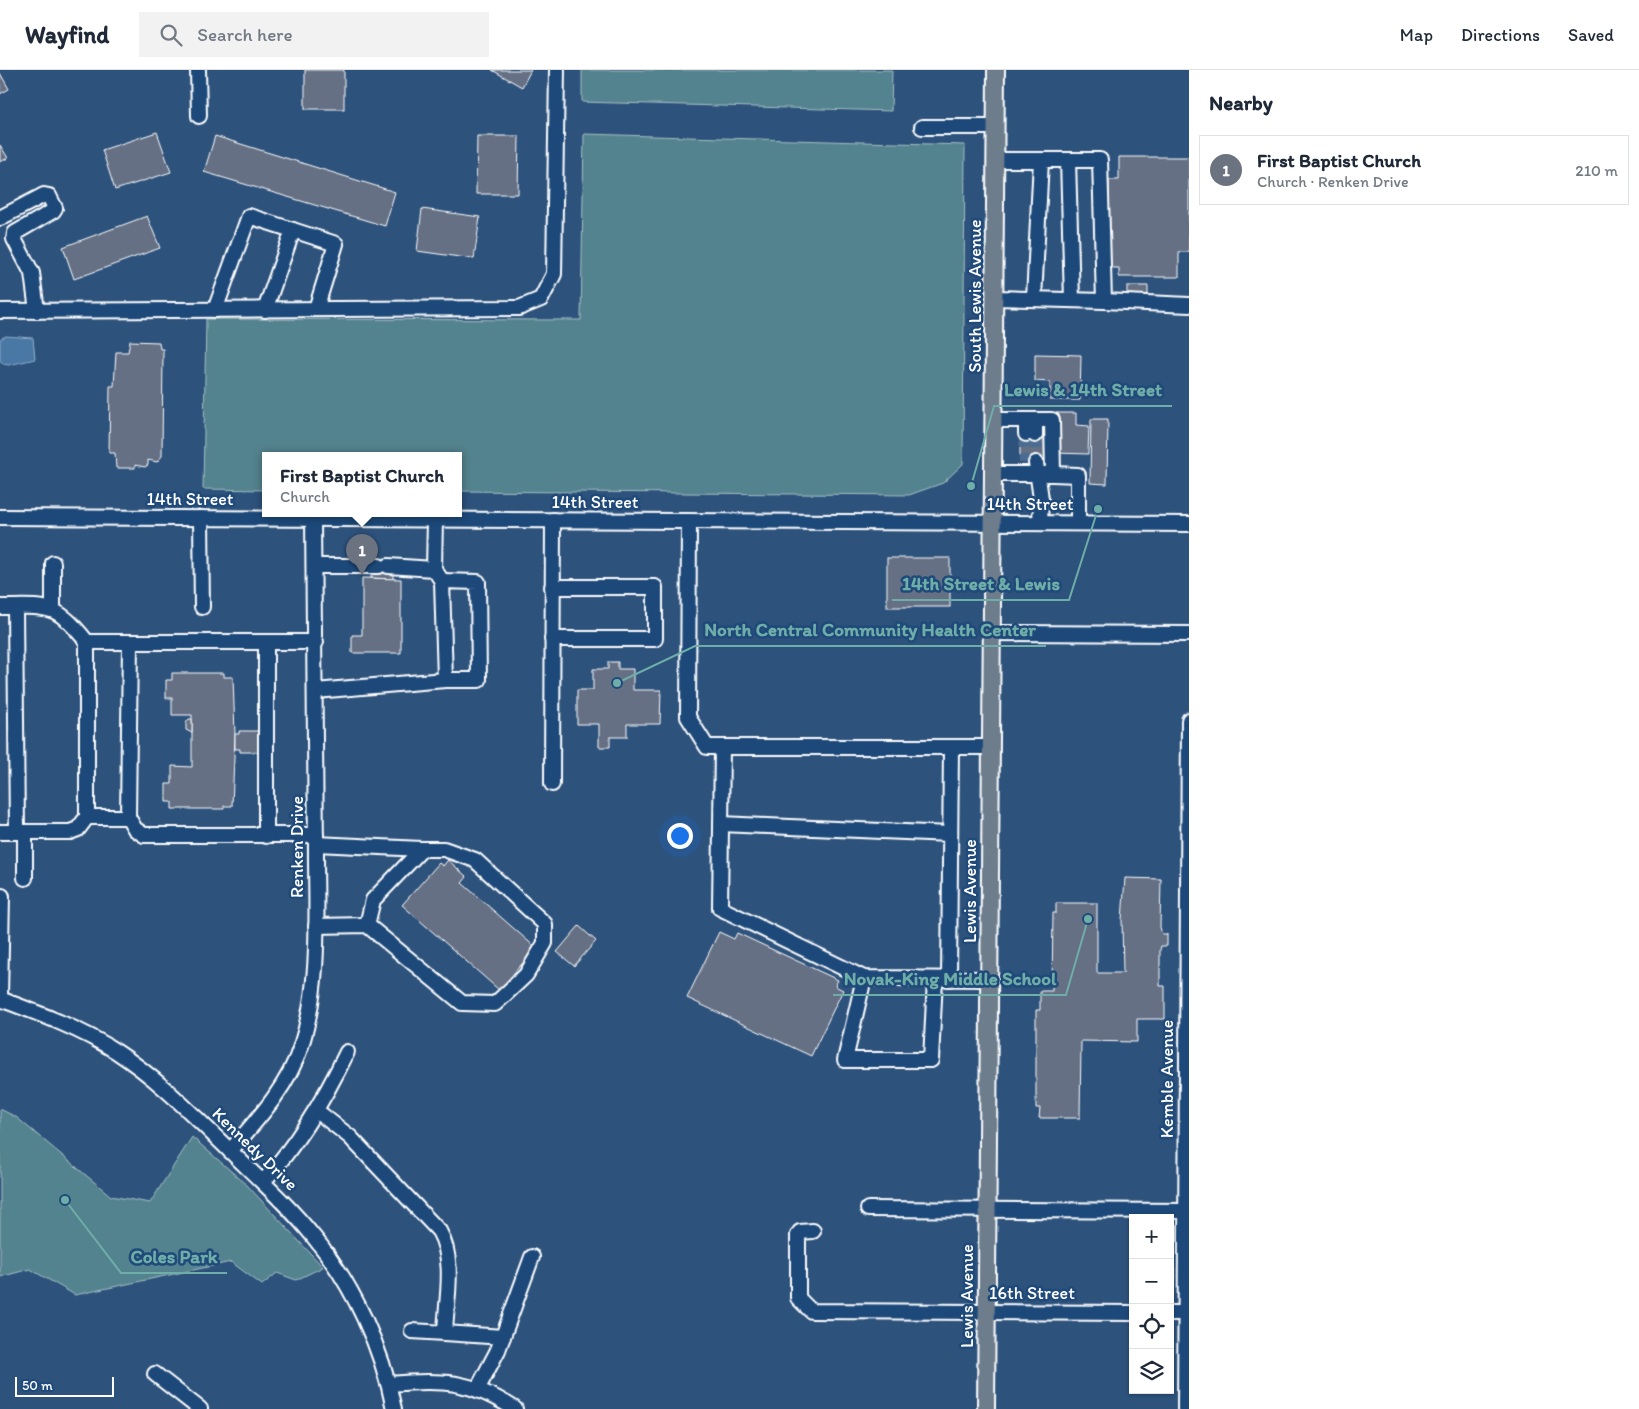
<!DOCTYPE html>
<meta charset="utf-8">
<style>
:root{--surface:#fff;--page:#f2f2f3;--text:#1f2937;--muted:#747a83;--line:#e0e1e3;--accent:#84754c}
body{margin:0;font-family:Itim,sans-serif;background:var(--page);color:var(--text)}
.controls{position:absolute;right:15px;bottom:15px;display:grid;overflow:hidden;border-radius:0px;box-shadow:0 1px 4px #0004}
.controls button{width:45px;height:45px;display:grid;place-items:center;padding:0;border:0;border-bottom:1px solid var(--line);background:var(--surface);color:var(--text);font:25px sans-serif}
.scale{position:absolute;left:15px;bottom:12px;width:99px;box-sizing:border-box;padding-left:5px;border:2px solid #fff;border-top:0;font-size:14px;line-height:18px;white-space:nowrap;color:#fff;-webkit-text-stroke:4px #1f4a7a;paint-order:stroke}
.you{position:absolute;left:679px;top:765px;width:18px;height:18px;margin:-12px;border:4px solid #fff;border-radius:50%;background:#1a73e8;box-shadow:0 0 0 8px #1a73e833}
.badge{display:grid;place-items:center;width:32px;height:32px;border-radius:50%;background:var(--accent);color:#fff;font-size:16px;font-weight:700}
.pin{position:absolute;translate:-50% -41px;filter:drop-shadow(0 1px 2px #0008)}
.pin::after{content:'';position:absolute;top:26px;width:18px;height:15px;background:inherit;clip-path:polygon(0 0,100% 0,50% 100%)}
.popup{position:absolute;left:262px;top:382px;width:200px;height:65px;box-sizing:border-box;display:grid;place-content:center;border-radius:0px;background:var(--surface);filter:drop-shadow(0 1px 4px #0005);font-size:16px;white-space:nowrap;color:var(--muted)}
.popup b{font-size:19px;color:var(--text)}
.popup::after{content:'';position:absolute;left:50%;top:100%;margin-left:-10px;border:10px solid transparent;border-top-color:var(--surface)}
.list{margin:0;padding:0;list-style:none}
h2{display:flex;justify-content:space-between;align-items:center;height:65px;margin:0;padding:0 20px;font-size:21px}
h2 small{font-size:16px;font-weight:400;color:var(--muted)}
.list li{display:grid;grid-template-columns:32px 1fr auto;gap:15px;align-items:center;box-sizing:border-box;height:70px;margin:0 10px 10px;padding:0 10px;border:1px solid var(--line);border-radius:0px}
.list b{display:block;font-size:19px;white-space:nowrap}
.list p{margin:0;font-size:16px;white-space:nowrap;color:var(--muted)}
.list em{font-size:16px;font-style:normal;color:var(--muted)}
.icon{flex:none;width:28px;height:28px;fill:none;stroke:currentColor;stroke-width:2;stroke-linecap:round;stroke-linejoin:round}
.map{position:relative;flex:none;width:1189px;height:1339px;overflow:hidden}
header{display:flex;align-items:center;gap:30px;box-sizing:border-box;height:70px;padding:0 25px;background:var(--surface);border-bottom:1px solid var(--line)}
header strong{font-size:24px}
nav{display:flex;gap:28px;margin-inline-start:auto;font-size:18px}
.search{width:350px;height:45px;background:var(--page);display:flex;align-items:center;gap:12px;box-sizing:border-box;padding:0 18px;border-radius:0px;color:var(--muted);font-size:19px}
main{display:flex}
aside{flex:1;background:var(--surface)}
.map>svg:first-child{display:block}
.green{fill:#53838e;stroke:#a9c1c6}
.water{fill:#4978a5;stroke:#92aec9}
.building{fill:#657084;stroke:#fff}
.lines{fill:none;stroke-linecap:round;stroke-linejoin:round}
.minor-tunnel{stroke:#4c6c90;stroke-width:14;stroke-dasharray:14 7;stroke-linecap:butt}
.minor-casing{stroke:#fff;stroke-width:18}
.major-casing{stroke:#fff;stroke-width:20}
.minor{stroke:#1f4a7a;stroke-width:14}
.major{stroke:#6d7d8c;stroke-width:16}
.labels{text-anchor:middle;stroke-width:5;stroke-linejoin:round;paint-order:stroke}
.street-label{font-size:18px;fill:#fff;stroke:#1f4a7a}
.leader{fill:none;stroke:#6fada8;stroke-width:2}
.callout-dot{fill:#6fada8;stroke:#1f4a7a;stroke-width:2}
.callout-label{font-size:19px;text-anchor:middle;font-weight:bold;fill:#6fada8;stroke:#1f4a7a;stroke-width:5;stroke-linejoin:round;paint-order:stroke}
</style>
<header>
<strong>Wayfind</strong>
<div class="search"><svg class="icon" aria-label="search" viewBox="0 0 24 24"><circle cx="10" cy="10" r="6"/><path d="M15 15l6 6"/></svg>Search here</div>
<nav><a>Map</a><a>Directions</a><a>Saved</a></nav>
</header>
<main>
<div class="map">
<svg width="1189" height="1339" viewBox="0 0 1189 1339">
<rect width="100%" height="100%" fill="#2d527c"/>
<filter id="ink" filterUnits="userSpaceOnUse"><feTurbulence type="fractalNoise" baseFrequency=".02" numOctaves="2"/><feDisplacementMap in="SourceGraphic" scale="10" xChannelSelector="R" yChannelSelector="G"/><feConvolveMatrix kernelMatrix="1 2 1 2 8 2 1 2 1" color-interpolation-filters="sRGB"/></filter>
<g filter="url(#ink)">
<g class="green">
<polygon points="582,0 892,0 891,41 582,32"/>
<polygon points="584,64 965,75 963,394 943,413 909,425 458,421 458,386 266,386 266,420 203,419 206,249 581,250"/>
<polygon points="0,1039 16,1047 111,1126 150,1133 192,1067 247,1115 323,1197 296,1210 277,1203 262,1215 231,1192 75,1225 30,1199 0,1207"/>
</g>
<polygon class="water" points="6,266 33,268 35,289 9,295 3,294 0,290 0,269"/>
<g class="building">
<rect x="305" y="0" width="39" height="39"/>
<polygon points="492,0 531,0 522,17"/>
<polygon points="0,3 9,19 0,24"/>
<polygon points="157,62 171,102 115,120 102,80"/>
<polygon points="215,66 395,122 385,156 204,102"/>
<polygon points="477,66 519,66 518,124 476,124"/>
<polygon points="0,75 8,88 0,92"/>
<polygon points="1119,87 1189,87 1189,182 1179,182 1179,207 1119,207 1119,198 1109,198 1109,110 1119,110"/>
<polygon points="422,139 480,147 474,189 417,181"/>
<polygon points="147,146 160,178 74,209 63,177"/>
<rect x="1127" y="216" width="21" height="13"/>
<polygon points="130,271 159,272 160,279 163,279 162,386 157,392 148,390 148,395 145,397 135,395 135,398 116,398 115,383 109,383 110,316 114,316 116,282 128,282"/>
<polygon points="1035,284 1081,285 1080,330 1050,330 1050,312 1035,311"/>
<polygon points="1056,343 1076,343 1076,355 1089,356 1088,384 1055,383"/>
<polygon points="1091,349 1108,349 1107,414 1090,413"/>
<polygon points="1020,361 1051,362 1050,390 1020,390"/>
<rect x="887" y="488" width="63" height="49"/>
<polygon points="387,493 393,502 393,509 371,508 371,502"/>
<polygon points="362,508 401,509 401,583 352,583 352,565 362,565"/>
<polygon points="608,592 618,592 618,599 633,599 633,620 661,620 660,654 627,654 627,667 610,667 610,677 599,677 599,654 577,654 577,620 593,620 593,599 608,599"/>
<polygon points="172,603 224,603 224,607 233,607 235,664 232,736 224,736 224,739 172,739 172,732 166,732 166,714 172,714 172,696 192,697 192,645 172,645 172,628 166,628 166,610 172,610"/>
<polygon points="189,649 192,649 192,663 186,660 186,653"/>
<polygon points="239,661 260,661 260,682 240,682 240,679 235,679 235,664 239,664"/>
<polygon points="448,790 467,807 462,813 536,878 499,920 402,835 439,793 443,796"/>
<polygon points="1125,808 1161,809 1160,857 1162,864 1167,864 1167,876 1161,876 1160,880 1160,916 1165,916 1165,949 1137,949 1137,972 1081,971 1080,1048 1039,1048 1040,1038 1036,1038 1036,940 1040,940 1040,921 1052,921 1053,843 1056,843 1056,833 1097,833 1097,903 1123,903 1122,850"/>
<polygon points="579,856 596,871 574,896 557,882"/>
<polygon points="719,862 734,869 737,863 838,910 835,916 843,920 811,986 687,928"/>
</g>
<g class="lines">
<g class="minor-tunnel">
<polyline points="1026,364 1026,393"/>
<polyline points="1035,365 1036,393"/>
</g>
<g class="minor-casing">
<g id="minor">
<polyline points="198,0 199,46"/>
<polyline points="922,57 996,57"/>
<polyline points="1068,90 1072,230"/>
<polyline points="0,148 44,125 49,126 55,138 53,141 15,163 14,169 32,203 37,241"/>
<polyline points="995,228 1104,231 1100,90 996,90"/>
<polyline points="1034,229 1041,90"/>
<polyline points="1104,231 1189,235"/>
<polyline points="215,240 249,146 336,174 316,239"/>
<polyline points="265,240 293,160"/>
<polyline points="0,241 519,238 541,229 554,204 557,0"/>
<polyline points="1035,350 1035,365"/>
<polyline points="1026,364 1026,350"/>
<polyline points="1036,393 1041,429 1040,453"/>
<polyline points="993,404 1053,404 1052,350 994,350"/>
<polyline points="1053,404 1078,405 1078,453"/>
<polyline points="0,447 1189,454"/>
<polyline points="201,448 202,537"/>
<polyline points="435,449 434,499 442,511"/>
<polyline points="689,451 688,647 707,677 991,677"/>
<polyline points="53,493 53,539"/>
<polyline points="314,496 379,496"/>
<polyline points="388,496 434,499"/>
<polyline points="552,517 655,517 655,569 552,569"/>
<path d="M0 537C49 537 55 532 87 572V747L78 759 70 762H0"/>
<polyline points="15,537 17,762"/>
<polyline points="992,563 1189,564"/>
<polyline points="87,572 316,572"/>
<polyline points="266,572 266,766"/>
<polyline points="315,621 445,610 479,610 478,512 442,511 445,610"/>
<polyline points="722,677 720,838 864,908 989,909"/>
<polyline points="552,714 553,450"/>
<polyline points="87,747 128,747 135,759 144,765 316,765"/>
<polyline points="128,747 130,572"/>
<polyline points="721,754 950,764"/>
<polyline points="316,774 422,779"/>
<polyline points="25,808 25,762"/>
<polyline points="316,856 367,855 462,933 495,934 526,905 545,873 545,854 475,790 444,779 422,779 373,830 367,855"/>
<polyline points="864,908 845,990 931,990 935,909"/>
<polyline points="949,909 951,677"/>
<polyline points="0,926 2,826"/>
<path d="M0 929C38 943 84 960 117 982 157 1008 189 1041 223 1074 253 1104 286 1132 313 1166 353 1214 382 1278 394 1339"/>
<path d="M317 1041 350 1067 439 1161C456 1191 446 1230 445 1263L503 1267"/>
<path d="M230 1081C258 1049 288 1017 301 976 321 914 316 845 316 781 316 670 315 559 313 449"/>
<path d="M263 1112C298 1073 324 1030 347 982"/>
<polyline points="868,1139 1189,1141"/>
<polyline points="813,1161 800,1162 798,1165 798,1228 811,1241 1133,1243"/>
<polyline points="1170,1243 1189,1243"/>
<polyline points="412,1261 445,1263"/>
<polyline points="155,1304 200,1339"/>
<path d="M389 1314C441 1309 470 1310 515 1339"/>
<polyline points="478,1318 498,1280 532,1187"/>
<polyline points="1185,1339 1189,650"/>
</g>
</g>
<g class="major-casing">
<polyline id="major" points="986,1339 996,0"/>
</g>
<use href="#minor" class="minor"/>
<use href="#major" class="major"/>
</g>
</g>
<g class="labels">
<g class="street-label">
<text transform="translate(975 226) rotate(-90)" y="6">South Lewis Avenue</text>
<text x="190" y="435">14th Street</text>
<text x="595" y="438">14th Street</text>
<text x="1030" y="440">14th Street</text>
<text transform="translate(297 777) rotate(-90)" y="6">Renken Drive</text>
<text transform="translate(970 821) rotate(-90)" y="6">Lewis Avenue</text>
<text transform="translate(1167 1009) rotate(-90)" y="6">Kemble Avenue</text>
<text transform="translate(255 1079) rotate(44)" y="6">Kennedy Drive</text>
<text x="1032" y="1229">16th Street</text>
<text transform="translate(967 1226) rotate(-90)" y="6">Lewis Avenue</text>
</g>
</g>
<path class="leader" d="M971 416L994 336H1172M1098 439L1069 530H892M617 613L695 576H1046M1088 849L1066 925H833M65 1130L121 1203H227"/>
<g class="callout-dot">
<circle cx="971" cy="416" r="5"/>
<circle cx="1098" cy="439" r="5"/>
<circle cx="617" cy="613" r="5"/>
<circle cx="1088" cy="849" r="5"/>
<circle cx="65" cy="1130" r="5"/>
</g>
<g class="callout-label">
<text x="1083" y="326">Lewis &amp; 14th Street</text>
<text x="981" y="520">14th Street &amp; Lewis</text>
<text x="870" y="566">North Central Community Health Center</text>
<text x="950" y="915">Novak-King Middle School</text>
<text x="174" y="1193">Coles Park</text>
</g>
</svg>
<div class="controls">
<button>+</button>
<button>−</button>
<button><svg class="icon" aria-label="locate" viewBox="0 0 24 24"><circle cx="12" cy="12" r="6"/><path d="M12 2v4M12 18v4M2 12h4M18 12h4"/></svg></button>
<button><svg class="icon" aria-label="layers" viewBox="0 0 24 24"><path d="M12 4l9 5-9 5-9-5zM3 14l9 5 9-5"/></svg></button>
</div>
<div class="scale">50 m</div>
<div class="you"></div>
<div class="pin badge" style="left:362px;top:505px;background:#6b7280">1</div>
<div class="popup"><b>First Baptist Church</b>Church</div>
</div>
<aside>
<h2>Nearby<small></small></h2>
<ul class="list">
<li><span class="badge" style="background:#6b7280">1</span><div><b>First Baptist Church</b><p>Church · Renken Drive</p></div><em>210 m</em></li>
</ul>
</aside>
</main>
